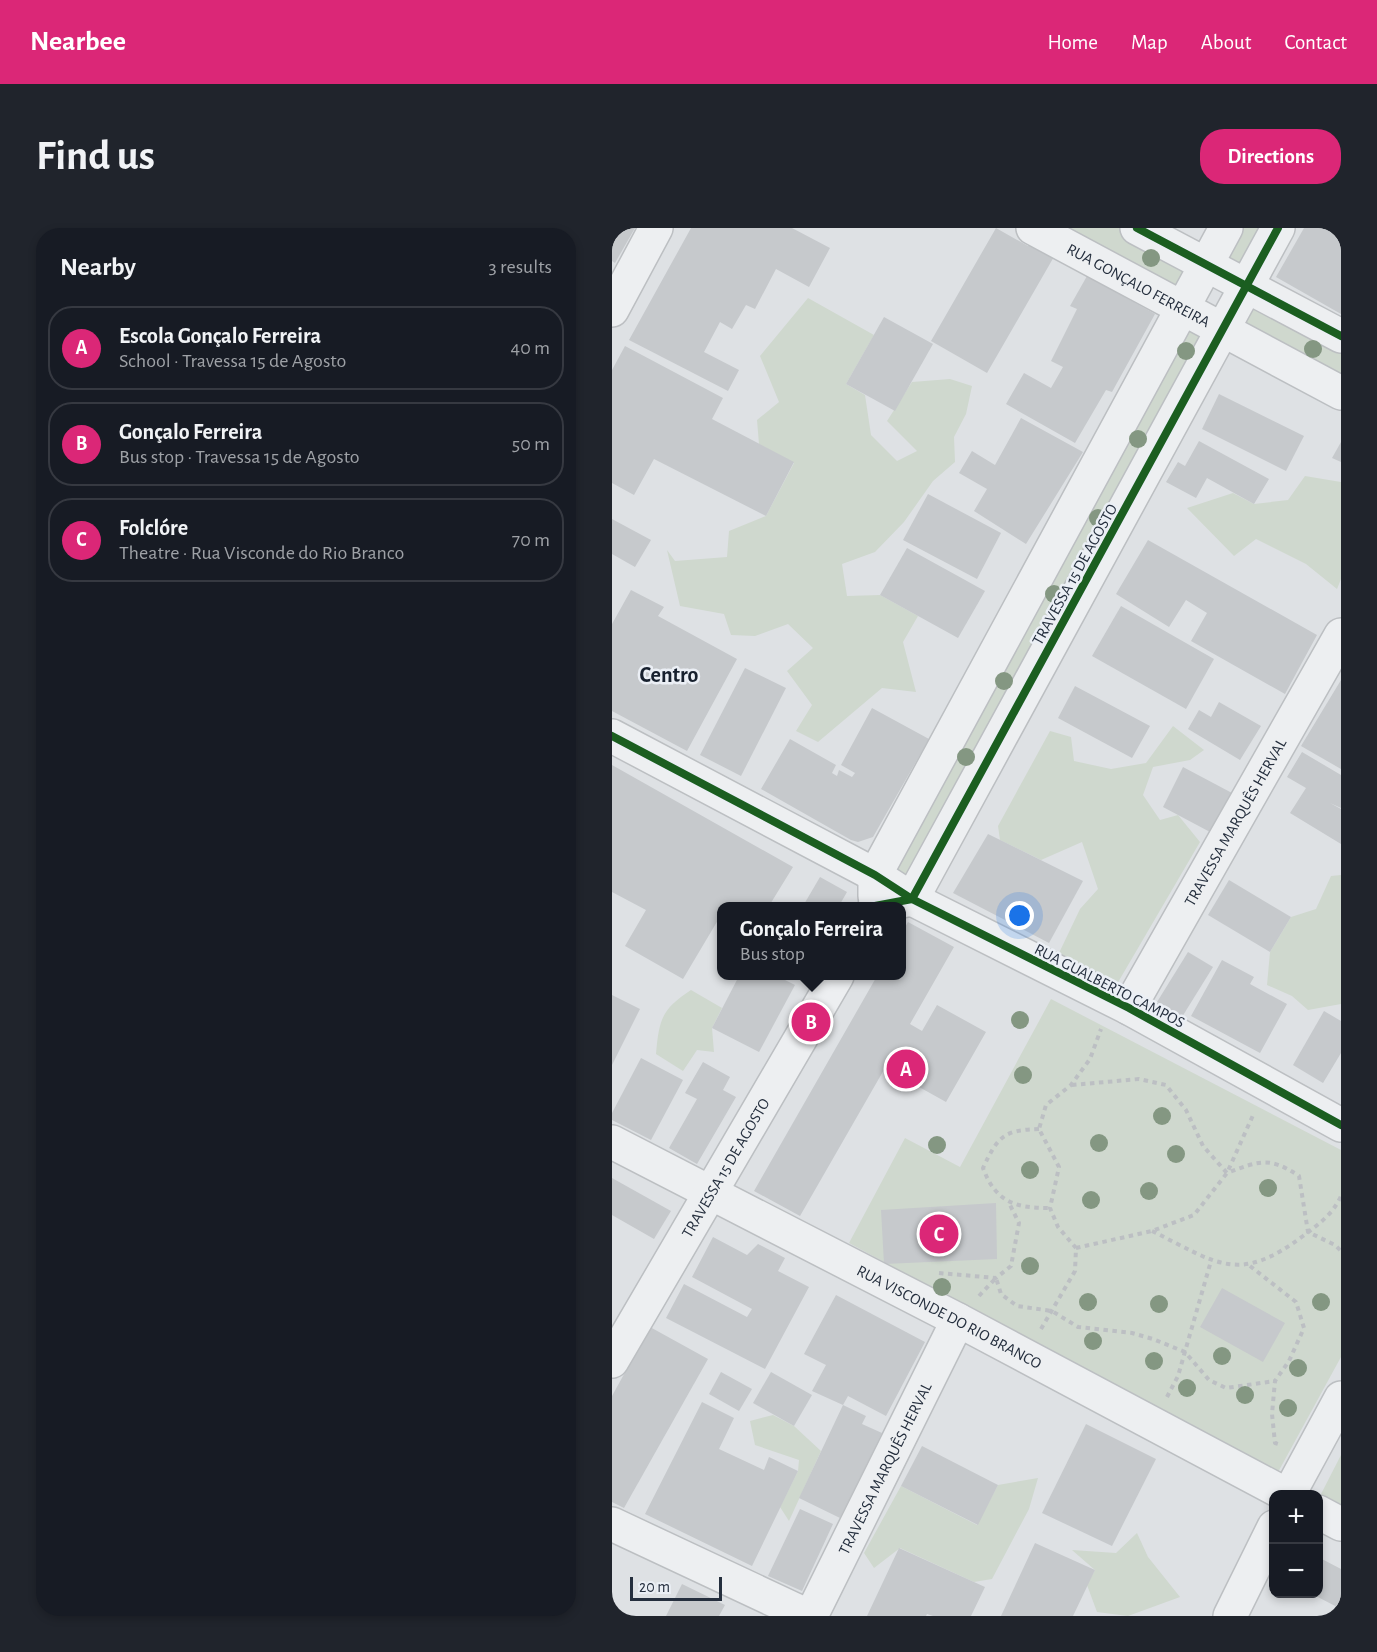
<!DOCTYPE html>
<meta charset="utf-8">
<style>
:root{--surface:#171b24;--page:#20242c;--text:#f1f3f6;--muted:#9ea1a6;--line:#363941;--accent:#db2777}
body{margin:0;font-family:"Alegreya Sans",sans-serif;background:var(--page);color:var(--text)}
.controls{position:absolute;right:18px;bottom:18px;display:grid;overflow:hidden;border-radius:12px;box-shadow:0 3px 9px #0003}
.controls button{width:54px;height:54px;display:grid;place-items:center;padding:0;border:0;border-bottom:2px solid var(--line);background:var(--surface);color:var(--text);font:30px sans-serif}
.scale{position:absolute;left:18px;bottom:15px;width:92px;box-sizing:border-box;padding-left:6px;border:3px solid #252f3e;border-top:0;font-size:16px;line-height:21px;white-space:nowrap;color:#252f3e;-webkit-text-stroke:4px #ebeff5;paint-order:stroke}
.you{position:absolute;left:408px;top:688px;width:21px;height:21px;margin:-15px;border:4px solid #fff;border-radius:50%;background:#1a73e8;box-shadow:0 0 0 9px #1a73e833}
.badge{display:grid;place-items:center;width:39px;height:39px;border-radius:50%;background:var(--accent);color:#fff;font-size:20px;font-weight:700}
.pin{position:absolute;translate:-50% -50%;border:3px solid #fff;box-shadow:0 2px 6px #0006}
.popup{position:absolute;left:105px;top:674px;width:189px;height:78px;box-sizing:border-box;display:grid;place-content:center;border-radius:12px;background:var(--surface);filter:drop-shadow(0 2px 4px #0005);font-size:20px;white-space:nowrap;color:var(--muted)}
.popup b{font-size:22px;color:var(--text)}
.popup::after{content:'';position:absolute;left:50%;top:100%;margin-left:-12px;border:12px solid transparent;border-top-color:var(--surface)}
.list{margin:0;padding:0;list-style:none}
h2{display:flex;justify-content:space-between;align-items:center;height:78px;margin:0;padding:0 24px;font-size:26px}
h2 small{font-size:20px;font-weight:400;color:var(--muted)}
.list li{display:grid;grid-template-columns:39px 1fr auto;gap:18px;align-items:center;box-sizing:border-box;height:84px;margin:0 12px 12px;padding:0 12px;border:2px solid var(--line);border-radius:24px}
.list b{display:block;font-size:22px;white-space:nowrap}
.list p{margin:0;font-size:20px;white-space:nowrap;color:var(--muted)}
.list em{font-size:20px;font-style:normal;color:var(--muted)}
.map{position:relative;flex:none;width:729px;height:1388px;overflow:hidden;border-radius:24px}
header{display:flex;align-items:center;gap:36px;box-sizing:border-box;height:84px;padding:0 30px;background:var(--accent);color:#fff}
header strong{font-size:28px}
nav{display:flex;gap:33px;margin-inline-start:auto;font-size:21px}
.intro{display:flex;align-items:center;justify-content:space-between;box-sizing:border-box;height:144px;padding:0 36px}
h1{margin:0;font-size:42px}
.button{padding:15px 27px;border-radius:24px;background:var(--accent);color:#fff;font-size:21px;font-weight:700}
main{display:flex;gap:36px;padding:0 36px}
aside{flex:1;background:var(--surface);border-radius:24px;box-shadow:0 3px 9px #0003}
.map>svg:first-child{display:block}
.green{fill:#cfd8ce;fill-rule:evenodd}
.building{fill:#c6c9cc}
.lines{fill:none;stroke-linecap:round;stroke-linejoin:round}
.minor-casing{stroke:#bcbfc2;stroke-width:36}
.path{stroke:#bcbfc3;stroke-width:4;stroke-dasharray:4.5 4.5;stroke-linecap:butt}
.minor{stroke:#edeff1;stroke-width:33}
.cycleway-casing{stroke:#ebeff5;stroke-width:11}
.cycleway{stroke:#1b5e20;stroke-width:8}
.tree{fill:#849782}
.labels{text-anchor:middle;stroke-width:5;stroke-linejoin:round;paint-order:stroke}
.street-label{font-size:16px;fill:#252f3e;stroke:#ebeff5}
.district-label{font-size:22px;font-weight:bold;fill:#17202e;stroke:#ebeff5}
</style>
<header>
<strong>Nearbee</strong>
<nav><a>Home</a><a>Map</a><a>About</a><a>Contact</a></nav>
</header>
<div class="intro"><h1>Find us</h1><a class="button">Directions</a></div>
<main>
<aside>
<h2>Nearby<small>3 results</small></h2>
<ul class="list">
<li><span class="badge">A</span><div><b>Escola Gonçalo Ferreira</b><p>School · Travessa 15 de Agosto</p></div><em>40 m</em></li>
<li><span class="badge">B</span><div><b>Gonçalo Ferreira</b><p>Bus stop · Travessa 15 de Agosto</p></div><em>50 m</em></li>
<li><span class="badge">C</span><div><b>Folclóre</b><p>Theatre · Rua Visconde do Rio Branco</p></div><em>70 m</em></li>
</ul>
</aside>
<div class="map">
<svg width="729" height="1388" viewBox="0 0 729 1388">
<rect width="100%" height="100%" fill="#dee1e4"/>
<g class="green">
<path d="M421 0H525L594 37 614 0H666L635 58 729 108V165L612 102 300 671 263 647 569 79ZM594 38 635 58 611 102 569 79Z"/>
<polygon points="196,70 262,107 234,156 253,167 259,207 285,233 305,223 275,193 300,154 338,151 360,158 354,186 342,209 343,234 321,253 292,294 263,324 230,336 235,368 268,367 306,388 291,414 304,464 270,460 206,514 184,503 200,477 175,443 201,420 176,396 143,408 119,407 112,386 68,378 55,322 63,333 115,329 117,303 154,288 182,235 147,216 145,192 167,174 148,128"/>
<polygon points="693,248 729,254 729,351 725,361 694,336 644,311 622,328 575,280 621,265 642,276 676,272"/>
<polygon points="561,498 592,522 578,532 541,539 531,567 548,592 566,587 588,614 505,756 447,725 468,681 486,661 470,614 429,632 388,612 386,598 438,503 459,509 462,533 499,541 534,535"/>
<polygon points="729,647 729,776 696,782 680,768 655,757 658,724 679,689 704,681 719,648"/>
<path d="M79 762 110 780 100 800 102 824 85 822 71 843 44 826C47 791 50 781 79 762Z"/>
<polygon points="439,771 729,922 729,1129 665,1246 237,1015 293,910 348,939"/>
<polygon points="161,1187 182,1198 209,1223 177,1293 168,1279 186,1243 187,1232 143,1217 138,1193"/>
<polygon points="729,1227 729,1276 709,1266"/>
<polygon points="426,1250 417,1281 380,1351 362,1354 288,1320 262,1340 252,1325 289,1258 365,1297 386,1257"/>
<polygon points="525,1305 536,1329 568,1369 516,1388 485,1384 475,1357 483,1342 460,1322 504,1325"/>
</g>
<g class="building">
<polygon points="0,0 23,0 3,35 0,33"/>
<polygon points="79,0 180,0 218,20 197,59 164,41 143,81 134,77 120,101 108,94 92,124 127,142 116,163 17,112"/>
<polygon points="384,0 416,18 418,12 443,27 375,145 319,113"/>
<polygon points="692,0 729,0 729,86 664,49"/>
<polygon points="475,48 543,86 500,164 494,162 463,215 394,176 412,145 439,160 451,139 439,133 465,81 458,78"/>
<polygon points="272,89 321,116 283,183 234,156"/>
<polygon points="13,118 111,170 100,191 182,234 154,288 42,231 22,267 0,255 0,142"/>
<polygon points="607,166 692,208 674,243 590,201"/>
<polygon points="409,190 471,224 414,316 362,283 375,261 347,245 360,223 383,237"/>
<polygon points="587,213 657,251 642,276 595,250 584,270 554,254 566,234 573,238"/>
<polygon points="729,214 729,234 720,230"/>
<polygon points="316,266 389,305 365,351 291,312"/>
<polygon points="0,291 39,312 23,339 0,326"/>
<polygon points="536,312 705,407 673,466 579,413 595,385 574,372 557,399 504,366"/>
<polygon points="295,320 373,363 346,410 268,367"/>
<polygon points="19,362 52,379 46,388 125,431 75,523 0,483 0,396"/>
<polygon points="509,378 602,431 574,481 480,428"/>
<polygon points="133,440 174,460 129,548 88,527"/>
<polygon points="729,452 729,541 689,518"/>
<polygon points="463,458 538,498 520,530 446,490"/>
<polygon points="607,474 649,498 628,532 576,501 587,482 599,489"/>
<polygon points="260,480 317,511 261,609 246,614 239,612 149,561 178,511 224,537 220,545 225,548 227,542 240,549 243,545 229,537"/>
<polygon points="690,524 729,547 729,580 718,575 729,581 729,616 678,585 694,560 675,549"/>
<polygon points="0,537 181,639 157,678 109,678 109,687 71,751 13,718 34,682 0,664"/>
<polygon points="571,539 620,565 598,604 551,579"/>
<polygon points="376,606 471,653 437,715 341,665"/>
<polygon points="208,649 235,664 227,678 191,678"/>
<polygon points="617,652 679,689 658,724 596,687"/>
<polygon points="296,694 342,719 298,796 310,803 325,777 374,804 334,874 273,840 188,988 142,963 265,748 289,748 289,706"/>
<polygon points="576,724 601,739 570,789 545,774"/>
<polygon points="610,732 642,749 638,756 675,776 648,825 579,788"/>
<polygon points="127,748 165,748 183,757 147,824 100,800"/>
<polygon points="0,767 28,781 0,837"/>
<polygon points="712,783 729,793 729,825 711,855 681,837"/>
<polygon points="29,830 71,852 39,912 0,892 0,885"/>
<polygon points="91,834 118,849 111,862 124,869 85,936 57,920 85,871 73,865"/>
<polygon points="0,950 59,983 42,1011 0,987"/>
<polygon points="384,975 385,1031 272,1036 269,982"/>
<polygon points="101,1009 135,1027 146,1016 173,1030 166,1043 197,1059 153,1141 54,1090 72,1056 135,1089 140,1081 80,1049"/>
<polygon points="610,1060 673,1095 651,1134 588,1099"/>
<polygon points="224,1067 313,1114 274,1188 236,1168 231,1177 254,1188 250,1196 270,1205 228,1290 187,1270 231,1177 200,1163 214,1137 192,1126"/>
<polygon points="38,1099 96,1131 12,1280 0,1274 0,1168"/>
<polygon points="109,1144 140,1161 127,1183 97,1166"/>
<polygon points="159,1144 200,1167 182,1198 141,1175"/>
<polygon points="90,1174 122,1190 107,1221 152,1242 157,1229 186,1243 140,1338 33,1286"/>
<polygon points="474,1196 544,1231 500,1318 430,1285"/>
<polygon points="310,1218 386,1257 366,1297 289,1258"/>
<polygon points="188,1281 221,1296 190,1363 156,1348"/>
<polygon points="423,1315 483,1342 461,1388 389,1388"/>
<polygon points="287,1320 373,1359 359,1388 321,1388 315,1386 314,1388 255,1388"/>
<polygon points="706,1329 729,1341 729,1381 700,1366 706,1366"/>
<polygon points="70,1356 113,1377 107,1388 54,1388"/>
</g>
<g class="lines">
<g class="minor-casing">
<g id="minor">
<path id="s1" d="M421 0 729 165"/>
<polyline points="525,0 729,108"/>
<polyline points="0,82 44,0"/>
<polyline points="0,508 263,647 300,671 517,780 729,897"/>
<polyline points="263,668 263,647 614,0"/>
<polyline points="263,678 300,671 666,0"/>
<path id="s2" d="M517 780 729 407"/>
<path id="s3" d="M0 914 346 1092 673 1266"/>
<path id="s4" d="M0 1133 225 748"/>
<polyline points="677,1266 729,1170"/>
<polyline points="706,1284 729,1296"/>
<polyline points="0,1296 196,1388"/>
<path id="s5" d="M199 1388 346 1092"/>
<polyline points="618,1388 662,1299"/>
</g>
</g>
<g class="path">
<path d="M460 857 527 851 554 857 574 882 591 918 615 945C647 933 657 928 687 948L696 1004 723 1017 729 1023"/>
<path d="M427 901C392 902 386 908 371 940 384 975 404 980 438 980"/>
<path d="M540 1003C605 1035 626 1057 691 1008 707 996 721 986 729 968"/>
<polyline points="464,1020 540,1003 582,987 615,945 642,885"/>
<polyline points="638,1038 684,1074 692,1100 677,1133 663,1153 660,1186 663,1215 670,1217"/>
<polyline points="327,1045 384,1050 399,1038 407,995 398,977"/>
<polyline points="367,1068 384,1050 389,1066 405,1078 440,1083 466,1099 520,1105 541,1111 573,1124 597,1152 614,1160 663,1153"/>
<polyline points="429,1101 463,1043 464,1020 446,999 438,980 447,939 427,901 434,877 459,857 478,831 489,801"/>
<polyline points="555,1169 566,1148 599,1033"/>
</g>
<use href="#minor" class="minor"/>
<g class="cycleway-casing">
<g id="cycleway">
<polyline points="525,0 729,108"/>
<polyline points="0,508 263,647 300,671 517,780 729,897"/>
<polyline points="263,678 300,671 666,0"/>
</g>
</g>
<use href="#cycleway" class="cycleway"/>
</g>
<g class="tree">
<circle cx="539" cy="30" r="9"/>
<circle cx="701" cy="121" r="9"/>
<circle cx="574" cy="123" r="9"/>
<circle cx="526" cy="211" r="9"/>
<circle cx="486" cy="290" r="9"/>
<circle cx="442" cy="366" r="9"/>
<circle cx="392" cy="453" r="9"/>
<circle cx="354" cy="529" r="9"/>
<circle cx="408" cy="792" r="9"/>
<circle cx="411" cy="847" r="9"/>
<circle cx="550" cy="888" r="9"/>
<circle cx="487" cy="915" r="9"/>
<circle cx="325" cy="917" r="9"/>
<circle cx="564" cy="926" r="9"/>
<circle cx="418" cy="942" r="9"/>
<circle cx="656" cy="960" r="9"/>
<circle cx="537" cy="963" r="9"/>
<circle cx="479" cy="972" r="9"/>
<circle cx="418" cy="1038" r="9"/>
<circle cx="330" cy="1059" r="9"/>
<circle cx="476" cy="1074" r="9"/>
<circle cx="709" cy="1074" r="9"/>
<circle cx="547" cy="1076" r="9"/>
<circle cx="481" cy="1113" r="9"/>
<circle cx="610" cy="1128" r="9"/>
<circle cx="542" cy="1133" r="9"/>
<circle cx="686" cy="1140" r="9"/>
<circle cx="575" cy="1160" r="9"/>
<circle cx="633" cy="1167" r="9"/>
<circle cx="676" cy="1180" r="9"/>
</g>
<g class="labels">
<g class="street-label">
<text dy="6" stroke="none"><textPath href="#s1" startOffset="120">RUA GONÇALO FERREIRA</textPath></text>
<text transform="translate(462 346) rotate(-61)" y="6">TRAVESSA 15 DE AGOSTO</text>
<text dy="6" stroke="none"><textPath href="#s2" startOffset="214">TRAVESSA MARQUÊS HERVAL</textPath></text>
<text transform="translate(498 757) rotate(27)" y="6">RUA GUALBERTO CAMPOS</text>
<text dy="6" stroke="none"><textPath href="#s4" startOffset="224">TRAVESSA 15 DE AGOSTO</textPath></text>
<text dy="6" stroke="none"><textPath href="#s3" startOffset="380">RUA VISCONDE DO RIO BRANCO</textPath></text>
<text dy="6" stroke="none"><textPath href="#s5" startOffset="165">TRAVESSA MARQUÊS HERVAL</textPath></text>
</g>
<g class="district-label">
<text x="57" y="454">Centro</text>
</g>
</g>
</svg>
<div class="controls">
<button>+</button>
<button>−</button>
</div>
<div class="scale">20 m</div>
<div class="you"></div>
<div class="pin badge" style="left:294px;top:841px">A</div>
<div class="pin badge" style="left:199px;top:794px">B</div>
<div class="popup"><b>Gonçalo Ferreira</b>Bus stop</div>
<div class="pin badge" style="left:327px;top:1006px">C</div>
</div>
</main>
